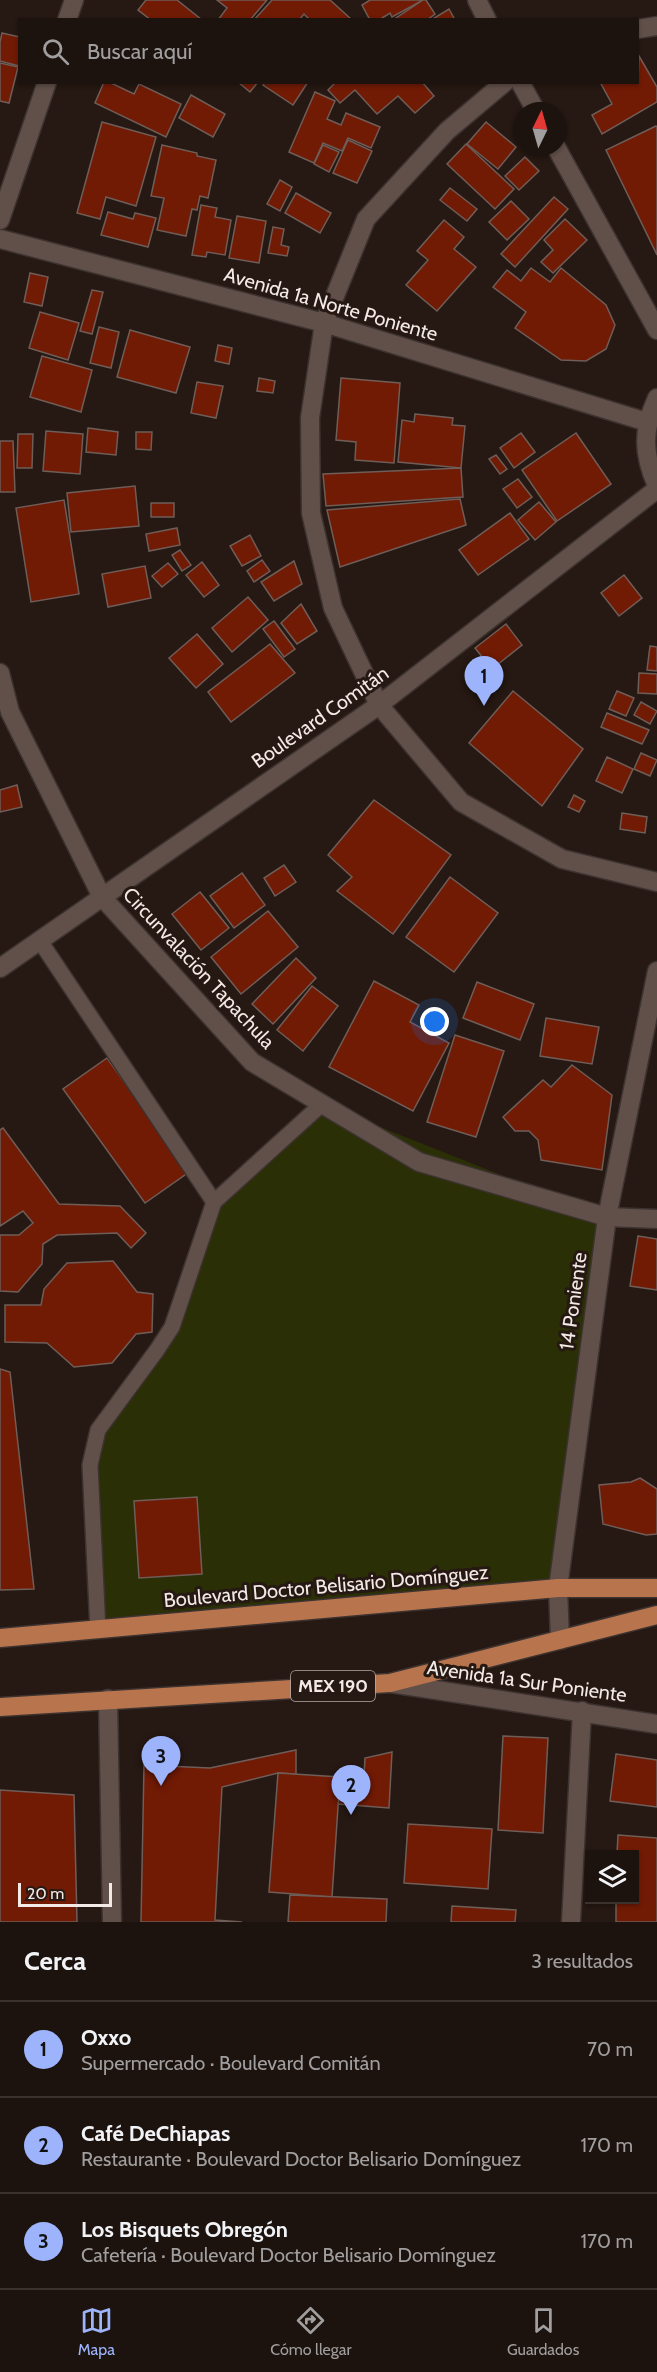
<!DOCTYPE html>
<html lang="es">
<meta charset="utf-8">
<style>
:root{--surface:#1c120e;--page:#251b17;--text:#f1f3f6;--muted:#a09e9e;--line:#3a322e;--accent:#9db4fd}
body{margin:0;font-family:Cabin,sans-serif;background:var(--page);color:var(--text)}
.controls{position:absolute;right:18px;bottom:18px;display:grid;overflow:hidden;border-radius:0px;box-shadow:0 2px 4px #0004}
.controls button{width:54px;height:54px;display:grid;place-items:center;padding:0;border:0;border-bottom:2px solid var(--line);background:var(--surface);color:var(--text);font:30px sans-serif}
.compass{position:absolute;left:513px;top:102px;width:54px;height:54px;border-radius:50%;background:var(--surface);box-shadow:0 2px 4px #0004;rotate:5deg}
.scale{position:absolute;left:18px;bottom:15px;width:94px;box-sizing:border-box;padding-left:6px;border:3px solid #f3e9e5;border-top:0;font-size:16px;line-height:21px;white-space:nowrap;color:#f3e9e5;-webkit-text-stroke:4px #261812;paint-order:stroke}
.you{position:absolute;left:435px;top:1022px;width:21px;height:21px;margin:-15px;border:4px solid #fff;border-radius:50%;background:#1a73e8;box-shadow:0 0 0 9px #1a73e833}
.badge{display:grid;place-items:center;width:39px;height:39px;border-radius:50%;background:var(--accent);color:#111;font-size:20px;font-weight:700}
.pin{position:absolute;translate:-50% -50px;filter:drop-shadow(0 2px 3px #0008)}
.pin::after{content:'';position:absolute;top:32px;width:21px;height:18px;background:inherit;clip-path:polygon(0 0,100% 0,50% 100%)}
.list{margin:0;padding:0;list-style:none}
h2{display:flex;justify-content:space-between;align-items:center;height:78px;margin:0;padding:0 24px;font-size:26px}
h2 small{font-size:20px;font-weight:400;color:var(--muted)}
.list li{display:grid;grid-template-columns:39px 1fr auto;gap:18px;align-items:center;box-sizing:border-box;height:96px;padding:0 24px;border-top:2px solid var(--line)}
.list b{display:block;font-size:22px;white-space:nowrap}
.list p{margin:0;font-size:20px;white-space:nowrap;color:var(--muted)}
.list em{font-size:20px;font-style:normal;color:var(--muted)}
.icon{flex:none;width:33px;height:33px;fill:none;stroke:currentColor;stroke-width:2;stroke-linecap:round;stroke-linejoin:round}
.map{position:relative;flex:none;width:657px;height:1922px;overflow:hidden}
.search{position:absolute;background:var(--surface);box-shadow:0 2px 4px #0004;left:18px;right:18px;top:18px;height:66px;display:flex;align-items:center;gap:15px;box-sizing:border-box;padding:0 21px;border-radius:0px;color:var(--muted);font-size:22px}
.sheet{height:366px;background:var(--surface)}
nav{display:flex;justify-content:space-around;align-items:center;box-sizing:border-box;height:84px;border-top:2px solid var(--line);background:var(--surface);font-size:16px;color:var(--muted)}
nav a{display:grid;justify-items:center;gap:3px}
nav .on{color:var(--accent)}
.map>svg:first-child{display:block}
.green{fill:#2a2f05}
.building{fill:#711a04;stroke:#6f5d58;stroke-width:1.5}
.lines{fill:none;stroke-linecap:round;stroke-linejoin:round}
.service-casing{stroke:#3c322f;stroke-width:18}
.minor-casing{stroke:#3c322f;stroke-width:21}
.tertiary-casing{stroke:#3c322f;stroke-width:21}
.primary-casing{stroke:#3c322f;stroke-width:21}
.service{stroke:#614f49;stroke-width:15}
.minor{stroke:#614f49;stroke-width:18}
.tertiary{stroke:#614f49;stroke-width:18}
.primary{stroke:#b7744d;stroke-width:18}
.labels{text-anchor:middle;stroke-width:6;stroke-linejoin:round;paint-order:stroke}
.shield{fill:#261812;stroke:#b6aaa6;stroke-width:1.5}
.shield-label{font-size:18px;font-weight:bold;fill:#f3e9e5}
.street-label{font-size:20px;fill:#f3e9e5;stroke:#261812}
</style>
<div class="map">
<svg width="657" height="1922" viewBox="0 0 657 1922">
<rect width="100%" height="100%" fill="#261812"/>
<polygon class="green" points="322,1104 607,1217 558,1588 98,1630 90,1465 117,1402 157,1350 214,1202"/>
<g class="building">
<polygon points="146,0 177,0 202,20 151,20 138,10"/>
<polygon points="217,0 267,0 250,20 218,20 227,8"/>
<polygon points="272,0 330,0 351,19 310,20 304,14 299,20 254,20"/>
<polygon points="370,0 423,0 392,17 390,13 379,20 370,20 362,5"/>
<polygon points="423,0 426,0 435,14 427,20 393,20"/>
<polygon points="449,9 455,20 431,20"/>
<polygon points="2,33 20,37 19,66 0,61 0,42"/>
<polygon points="639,56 657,87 657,102 602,134 592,115 612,104 600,82 638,82"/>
<polygon points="0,63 18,67 9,103 0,101"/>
<polygon points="104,82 109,82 134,94 139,84 181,104 166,137 95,103"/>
<polygon points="238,82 258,82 250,92"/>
<polygon points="265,82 308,82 293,105 263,85"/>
<polygon points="336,82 422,82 434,96 415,113 398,96 377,114 355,90 340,103 328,90"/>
<polygon points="315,92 335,101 327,119 341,125 346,113 380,127 371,148 348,138 342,151 323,143 314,163 289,152"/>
<polygon points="191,95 225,114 213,137 179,118"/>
<polygon points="102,122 156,137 136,206 106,197 100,219 77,213"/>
<polygon points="486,122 516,147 498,169 467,144"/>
<polygon points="656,126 657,127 657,255 606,150"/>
<polygon points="348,140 372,151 357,183 333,173"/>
<polygon points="466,144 514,189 495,209 447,164"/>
<polygon points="162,145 197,153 197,156 216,160 208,198 200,196 197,210 192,209 186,236 157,230 164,198 151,196"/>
<polygon points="323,145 339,152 329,172 314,164"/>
<polygon points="525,157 539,171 519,190 505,176"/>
<polygon points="280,180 292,187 280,211 267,204"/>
<polygon points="450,188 477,209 467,221 440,200"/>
<polygon points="296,193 331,213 320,233 285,213"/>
<polygon points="554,197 568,209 515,267 501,254"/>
<polygon points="511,201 529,219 507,240 489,222"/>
<polygon points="201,205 217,208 215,217 231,220 225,255 207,252 206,257 192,255"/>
<polygon points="108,212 133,219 135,213 156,218 148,247 101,235"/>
<polygon points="237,216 266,221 259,263 229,258"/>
<polygon points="565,219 587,240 553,273 541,262 553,250 544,240"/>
<polygon points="444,220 464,237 454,249 476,267 437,311 406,285 428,260 417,251"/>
<polygon points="273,227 284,229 281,245 289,247 287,256 268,253"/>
<polygon points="531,268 550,282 561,268 606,305 615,325 606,349 586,361 561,360 515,328 526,312 493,287 507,270 521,281"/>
<polygon points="30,273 48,277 42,306 24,302"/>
<polygon points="92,290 103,292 92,334 80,331"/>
<polygon points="40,312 79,323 68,360 29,348"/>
<polygon points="99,327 119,332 111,368 90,363"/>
<polygon points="130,330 190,347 176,393 117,377"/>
<polygon points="218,345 232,348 229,364 215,361"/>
<polygon points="42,356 92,370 81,412 30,397"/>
<polygon points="259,378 275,381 273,393 257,391"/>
<polygon points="341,378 400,383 394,463 355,460 356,442 336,440"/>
<polygon points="197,382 223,386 216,418 191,413"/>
<polygon points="415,414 453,418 452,425 465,426 461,468 398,462 402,420 414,422"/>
<polygon points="88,428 118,432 116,455 86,452"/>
<polygon points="46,431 83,434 80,474 43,471"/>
<polygon points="136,432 152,432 151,450 136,449"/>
<polygon points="521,433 535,452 514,468 500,448"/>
<polygon points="576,433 611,484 557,521 522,470"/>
<polygon points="18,434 33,434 32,468 17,468"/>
<polygon points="0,441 13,441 15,492 0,492"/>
<polygon points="496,455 507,469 500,474 489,459"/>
<polygon points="461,468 463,497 326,506 323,474"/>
<polygon points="518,479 532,497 517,508 503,489"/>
<polygon points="135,486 139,526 71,532 67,493"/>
<polygon points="460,499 466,525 340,567 327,510"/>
<polygon points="64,500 79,594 31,602 16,508"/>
<polygon points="539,502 556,522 535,540 518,520"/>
<rect x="151" y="503" width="23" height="14"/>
<polygon points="510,513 529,539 478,575 459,550"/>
<polygon points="177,528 180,545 149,551 146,534"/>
<polygon points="250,535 261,556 242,566 230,546"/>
<polygon points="180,550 191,565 182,571 172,555"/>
<polygon points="262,560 270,571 254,582 247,571"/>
<polygon points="294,561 302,584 274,601 261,582"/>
<polygon points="202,562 219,585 204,597 186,575"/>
<polygon points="168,563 178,574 162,587 152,576"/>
<polygon points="145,566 151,598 108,607 102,574"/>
<polygon points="624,575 642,598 619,616 601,593"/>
<polygon points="248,597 268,620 232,652 212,628"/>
<polygon points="301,604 317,631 297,644 281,623"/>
<polygon points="274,621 295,649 284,657 263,629"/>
<polygon points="506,624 522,645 492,669 475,648"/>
<polygon points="197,634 223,664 196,688 169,658"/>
<polygon points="270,644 295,673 231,722 208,692"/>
<polygon points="650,646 657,647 657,671 647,670"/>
<polygon points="639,673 657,674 657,694 638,693"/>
<polygon points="513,691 583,749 542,806 469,743"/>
<polygon points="617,691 634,698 626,716 609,709"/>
<polygon points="641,702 657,711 650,724 634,715"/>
<polygon points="607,713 649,730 642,744 601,727"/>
<polygon points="641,753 657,760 650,776 634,769"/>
<polygon points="607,757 633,769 622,793 596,781"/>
<polygon points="17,785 22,807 0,812 0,790"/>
<polygon points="574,795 585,801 579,812 568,807"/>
<polygon points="374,800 451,855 393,934 337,891 352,877 328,855"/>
<polygon points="622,813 647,817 645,833 620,829"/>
<polygon points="284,865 296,882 275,896 264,878"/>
<polygon points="242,873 265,905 234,928 210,896"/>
<polygon points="450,877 498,913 454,972 406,937"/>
<polygon points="200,892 229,928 201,950 172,914"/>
<polygon points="268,911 298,947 241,994 211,957"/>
<polygon points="296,958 316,978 273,1024 252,1004"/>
<polygon points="374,981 419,1005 410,1022 449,1043 413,1111 329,1067"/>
<polygon points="477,982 534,1004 520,1040 463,1018"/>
<polygon points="312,986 338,1006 303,1051 277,1030"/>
<polygon points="546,1018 599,1027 592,1064 540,1056"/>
<polygon points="455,1035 504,1051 476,1137 427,1122"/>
<polygon points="107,1058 189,1172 145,1203 63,1089"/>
<polygon points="572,1065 612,1095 602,1170 541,1160 538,1140 529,1131 515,1131 503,1117 543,1080 551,1087"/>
<polygon points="3,1128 59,1204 120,1206 146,1233 131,1248 117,1233 57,1235 43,1244 42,1264 18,1292 0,1291 0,1235 19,1235 33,1223 23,1211 0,1226 0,1130"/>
<polygon points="638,1236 657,1239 657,1290 630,1286"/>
<polygon points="113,1261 137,1292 153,1294 152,1332 136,1334 112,1363 74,1367 47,1343 5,1342 5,1305 41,1305 44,1289 67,1263"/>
<polygon points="0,1369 10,1372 34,1589 0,1590"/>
<polygon points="640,1478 657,1489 657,1534 646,1535 603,1524 599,1485 631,1482"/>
<polygon points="197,1497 202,1574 139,1578 134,1501"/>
<polygon points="503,1736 548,1738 543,1833 498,1830"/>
<polygon points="296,1750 296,1774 278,1773 222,1787 215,1920 242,1922 141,1922 144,1765 210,1768"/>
<polygon points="392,1752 389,1808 338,1804 339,1791 363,1793 365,1758"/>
<polygon points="616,1754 657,1760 657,1807 610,1801"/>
<polygon points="278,1773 340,1777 332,1897 269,1892"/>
<polygon points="0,1790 74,1795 77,1922 0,1922"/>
<polygon points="408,1824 492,1829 488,1889 404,1883"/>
<polygon points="618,1835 657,1838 657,1922 616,1922 616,1900 634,1900 634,1854 617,1854"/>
<polygon points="290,1895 387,1899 386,1922 288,1922"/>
<polygon points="452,1906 516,1910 515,1922 451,1922"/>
</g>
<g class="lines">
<g class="service-casing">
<g id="service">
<polyline points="40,941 214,1202 172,1327 157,1350 98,1430 90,1465 98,1630"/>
<polyline points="214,1202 322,1104"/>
</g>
</g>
<g class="minor-casing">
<g id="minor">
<polyline points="477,0 487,20"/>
<polyline points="638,29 657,26"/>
<polyline points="505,82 447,131 366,219 324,323 310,418 311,513 333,608 379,705 461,802 562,859 657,882"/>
<polyline points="520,82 536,111"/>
<polyline points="556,147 657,330"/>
<polyline points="0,239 324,323 647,422"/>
<path d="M657 398C642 431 643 454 657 486"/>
<polyline points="0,673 10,712 102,897 252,1062 419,1162 607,1217 657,1219"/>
<polyline points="0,968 379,705 657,489"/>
<polyline points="560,1640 558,1588 607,1217 657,971"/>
<polyline points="108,1699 112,1922"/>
<polyline points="571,1922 582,1711"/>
</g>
</g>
<g class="tertiary-casing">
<g id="tertiary">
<polyline points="67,20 74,0"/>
<polyline points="0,220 47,82"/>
<polyline points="390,1683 657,1724"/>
</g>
</g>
<g class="primary-casing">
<g id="primary">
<polyline points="0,1638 558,1588 657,1588"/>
<polyline points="0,1707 390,1683 657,1615"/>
</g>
</g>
<use href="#service" class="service"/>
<use href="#minor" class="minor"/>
<use href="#tertiary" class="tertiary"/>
<use href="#primary" class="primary"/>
</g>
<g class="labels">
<rect class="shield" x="291" y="1671" width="84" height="30" rx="4.5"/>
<g class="shield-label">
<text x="333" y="1692">MEX 190</text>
</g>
<g class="street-label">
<text transform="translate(331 304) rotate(16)" y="7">Avenida 1a Norte Poniente</text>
<text transform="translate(320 717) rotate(-35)" y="7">Boulevard Comitán</text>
<text transform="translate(199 968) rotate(47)" y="7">Circunvalación Tapachula</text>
<text transform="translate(573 1301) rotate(-82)" y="7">14 Poniente</text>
<text transform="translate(326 1586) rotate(-5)" y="7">Boulevard Doctor Belisario Domínguez</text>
<text transform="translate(527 1681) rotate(8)" y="7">Avenida 1a Sur Poniente</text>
</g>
</g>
</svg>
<div class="controls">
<button><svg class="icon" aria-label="layers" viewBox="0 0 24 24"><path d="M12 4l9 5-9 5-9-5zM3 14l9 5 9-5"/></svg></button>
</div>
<svg class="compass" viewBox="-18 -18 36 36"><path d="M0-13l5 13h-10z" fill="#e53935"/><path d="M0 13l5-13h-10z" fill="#a09e9e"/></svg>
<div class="scale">20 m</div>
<div class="you"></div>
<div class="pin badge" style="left:484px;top:706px">1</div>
<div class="pin badge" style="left:351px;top:1815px">2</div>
<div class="pin badge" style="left:161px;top:1786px">3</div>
<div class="search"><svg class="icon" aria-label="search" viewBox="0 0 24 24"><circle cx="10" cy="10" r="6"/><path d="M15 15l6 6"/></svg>Buscar aquí</div>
</div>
<section class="sheet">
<h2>Cerca<small>3 resultados</small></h2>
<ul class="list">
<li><span class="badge">1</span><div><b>Oxxo</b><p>Supermercado · Boulevard Comitán</p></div><em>70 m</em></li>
<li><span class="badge">2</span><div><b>Café DeChiapas</b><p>Restaurante · Boulevard Doctor Belisario Domínguez</p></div><em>170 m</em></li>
<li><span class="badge">3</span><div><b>Los Bisquets Obregón</b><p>Cafetería · Boulevard Doctor Belisario Domínguez</p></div><em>170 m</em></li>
</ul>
</section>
<nav>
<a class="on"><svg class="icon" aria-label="map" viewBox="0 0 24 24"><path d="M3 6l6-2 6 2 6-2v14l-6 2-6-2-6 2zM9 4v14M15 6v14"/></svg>Mapa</a>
<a><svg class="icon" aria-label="directions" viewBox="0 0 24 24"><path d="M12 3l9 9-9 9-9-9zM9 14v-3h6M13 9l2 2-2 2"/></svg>Cómo llegar</a>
<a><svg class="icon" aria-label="saved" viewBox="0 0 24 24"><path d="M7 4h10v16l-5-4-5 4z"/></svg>Guardados</a>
</nav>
